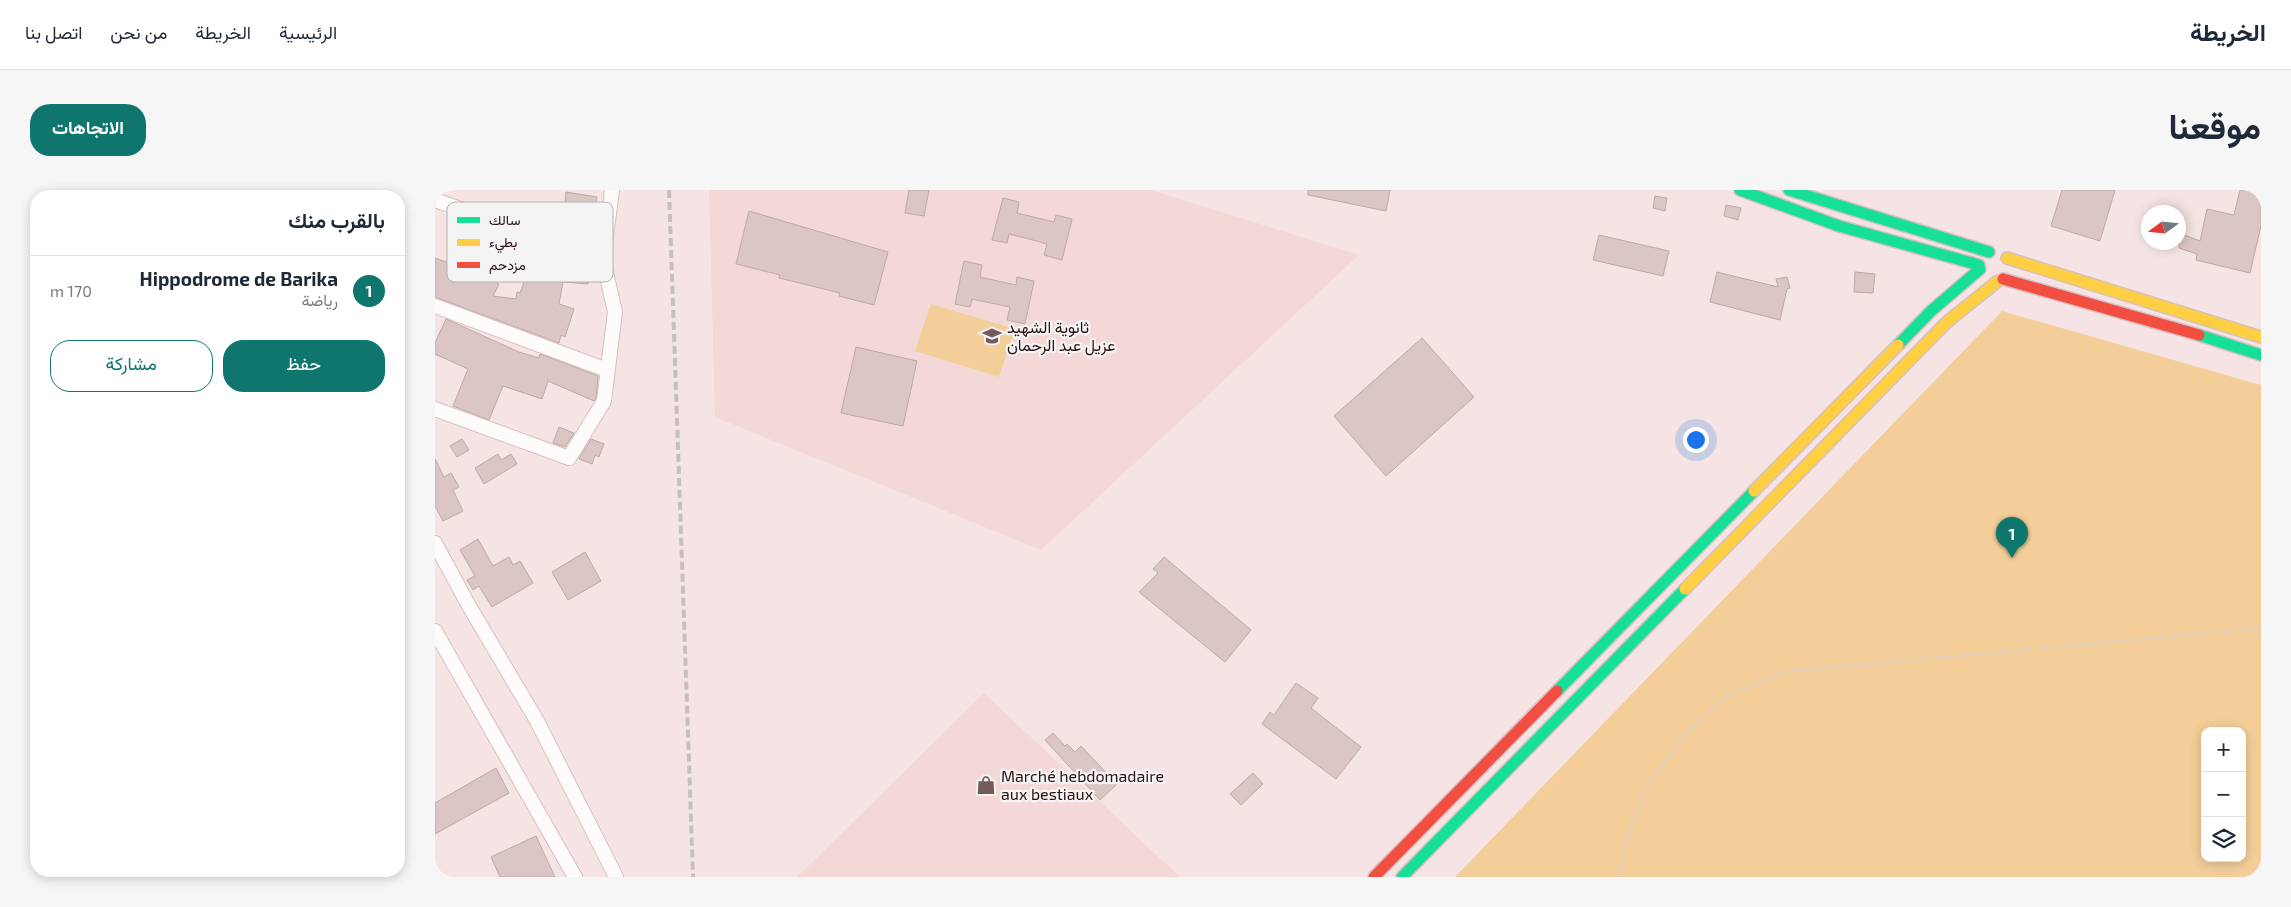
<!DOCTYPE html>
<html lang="ar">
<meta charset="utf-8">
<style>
:root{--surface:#fff;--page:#f6f6f7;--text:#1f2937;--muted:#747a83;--line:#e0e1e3;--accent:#0f766e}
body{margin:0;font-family:"Exo 2",Vazirmatn,sans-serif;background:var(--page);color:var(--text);direction:rtl}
.controls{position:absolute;right:15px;bottom:15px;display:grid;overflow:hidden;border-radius:10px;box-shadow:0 2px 12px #0003}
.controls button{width:45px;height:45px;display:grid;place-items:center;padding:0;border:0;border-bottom:1px solid var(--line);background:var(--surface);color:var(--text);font:25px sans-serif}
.compass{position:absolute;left:1706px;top:15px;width:45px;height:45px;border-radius:50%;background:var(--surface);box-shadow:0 2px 12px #0003;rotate:255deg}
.you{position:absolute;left:1260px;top:249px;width:18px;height:18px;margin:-12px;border:4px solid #fff;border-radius:50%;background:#1a73e8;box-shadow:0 0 0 8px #1a73e833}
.badge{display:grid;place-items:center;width:32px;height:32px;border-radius:50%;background:var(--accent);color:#fff;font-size:16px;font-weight:700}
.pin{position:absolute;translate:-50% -41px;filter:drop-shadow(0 1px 2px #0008)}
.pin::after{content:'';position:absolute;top:26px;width:18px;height:15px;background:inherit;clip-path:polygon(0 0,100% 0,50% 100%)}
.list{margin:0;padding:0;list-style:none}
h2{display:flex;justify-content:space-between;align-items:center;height:65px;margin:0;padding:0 20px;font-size:21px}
h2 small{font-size:16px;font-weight:400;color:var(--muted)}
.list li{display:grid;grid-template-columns:32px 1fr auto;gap:15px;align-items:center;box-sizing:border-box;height:70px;padding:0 20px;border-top:1px solid var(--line)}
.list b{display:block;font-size:19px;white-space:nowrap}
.list p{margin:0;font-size:16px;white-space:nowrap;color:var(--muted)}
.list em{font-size:16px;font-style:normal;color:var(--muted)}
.actions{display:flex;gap:10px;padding:15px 20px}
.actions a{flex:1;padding:11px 0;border:1px solid var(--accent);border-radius:20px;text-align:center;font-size:18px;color:var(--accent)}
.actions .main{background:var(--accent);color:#fff}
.icon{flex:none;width:28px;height:28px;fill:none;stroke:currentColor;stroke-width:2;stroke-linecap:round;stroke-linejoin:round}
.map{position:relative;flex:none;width:1826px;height:687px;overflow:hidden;direction:ltr;border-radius:20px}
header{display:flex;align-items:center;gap:30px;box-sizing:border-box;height:70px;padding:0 25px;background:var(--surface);border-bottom:1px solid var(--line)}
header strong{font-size:24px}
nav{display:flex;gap:28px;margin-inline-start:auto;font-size:18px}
.intro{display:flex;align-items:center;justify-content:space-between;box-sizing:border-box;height:120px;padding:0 30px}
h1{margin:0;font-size:35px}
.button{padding:12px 22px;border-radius:20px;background:var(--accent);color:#fff;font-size:18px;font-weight:700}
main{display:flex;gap:30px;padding:0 30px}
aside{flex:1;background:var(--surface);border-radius:20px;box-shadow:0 2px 12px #0003}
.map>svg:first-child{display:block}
.built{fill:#f4d8d7}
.green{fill:#f3ce99;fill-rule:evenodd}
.building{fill:#dcc5c5;stroke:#bea8a8}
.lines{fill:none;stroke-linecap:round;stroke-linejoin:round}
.street-casing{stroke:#d6c0bf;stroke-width:16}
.fast-casing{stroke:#d6c0bf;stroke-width:14}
.slow-casing{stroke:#d6c0bf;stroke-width:14}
.jam-casing{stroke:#d6c0bf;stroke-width:14}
.path{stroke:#d7d1d1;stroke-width:2.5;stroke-dasharray:2.5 2.5;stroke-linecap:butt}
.street{stroke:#fefbfb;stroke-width:14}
.fast{stroke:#16e098;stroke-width:11}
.slow{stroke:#ffcf43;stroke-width:11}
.jam{stroke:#f24e42;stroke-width:11}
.rail{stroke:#c6bfbf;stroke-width:4;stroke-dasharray:8 4;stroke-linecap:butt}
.labels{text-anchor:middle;stroke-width:4.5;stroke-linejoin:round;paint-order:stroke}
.poi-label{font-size:16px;fill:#2c1011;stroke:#f4f4f4;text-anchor:start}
.key{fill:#f4f4f4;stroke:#b8b0b0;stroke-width:1}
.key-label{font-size:14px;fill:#2c1011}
</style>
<header>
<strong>الخريطة</strong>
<nav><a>الرئيسية</a><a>الخريطة</a><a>من نحن</a><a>اتصل بنا</a></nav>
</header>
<div class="intro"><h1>موقعنا</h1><a class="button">الاتجاهات</a></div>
<main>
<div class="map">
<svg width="1826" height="687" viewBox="0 0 1826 687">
<rect width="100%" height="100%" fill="#f6e4e4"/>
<g class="built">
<polygon points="274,0 716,0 924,65 606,360 280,227"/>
<polygon points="549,503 745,687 362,687"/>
</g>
<g class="green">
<polygon points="496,114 580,139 564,187 480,161"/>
<path d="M1567 121 1826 195V687H1020ZM1770 541H1807V668H1770Z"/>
</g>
<g class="building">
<polygon points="474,0 494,0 489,26 470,23"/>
<polygon points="873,0 955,0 951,21 873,5"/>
<polygon points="1627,0 1680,0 1665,51 1616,36"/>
<polygon points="1805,0 1826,0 1826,36 1815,83 1761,70 1762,64 1744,58 1744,43 1765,51 1772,19 1799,25"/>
<polygon points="131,2 162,7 160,19 130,15"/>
<polygon points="1220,6 1232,8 1230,21 1218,18"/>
<polygon points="568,8 584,12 582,23 619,32 621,25 637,29 627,70 609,65 612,54 594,49 574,44 572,53 557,50"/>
<polygon points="1291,15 1306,18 1303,30 1289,26"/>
<polygon points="314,21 453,62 439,115 404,106 405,103 344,88 345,85 301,74"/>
<polygon points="1164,45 1234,61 1228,86 1158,70"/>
<polygon points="101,59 118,65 115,73 131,76 130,80 154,82 153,94 128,92 124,114 139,119 130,147 126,145 124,153 0,107 0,68 29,78 30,70 49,73 47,85 64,94 58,106 81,109 82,102 85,103"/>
<polygon points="529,71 547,75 545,87 581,95 582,87 599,91 590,134 572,130 575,117 537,109 535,117 520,114"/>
<polygon points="1282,82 1343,97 1341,89 1352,87 1355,98 1352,99 1345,130 1275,112"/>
<polygon points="1420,82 1440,84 1438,103 1419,102"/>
<polygon points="11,129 84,162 104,168 105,164 163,186 161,208 159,211 113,191 107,209 68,196 54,230 18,216 33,179 0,164 0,153"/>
<polygon points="987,148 1039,207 951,286 899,226"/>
<polygon points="421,157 482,171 468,236 406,223"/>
<polygon points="124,237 139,243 130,257 118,253"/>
<polygon points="27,249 34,260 22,267 15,256"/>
<polygon points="156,249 169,254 164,267 160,265 157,274 144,269"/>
<polygon points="63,264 66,270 76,264 82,274 49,294 40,278"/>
<polygon points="0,269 9,287 16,283 24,297 18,300 28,321 8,331 0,316"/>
<polygon points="43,349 58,376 74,367 78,375 85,371 98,393 57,417 44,396 38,400 32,390 40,386 25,360"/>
<polygon points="150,362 166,391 133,410 117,382"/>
<polygon points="729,367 816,440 790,472 704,402 723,383 718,379"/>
<polygon points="861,493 883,508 876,518 926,557 901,589 827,534 835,522 839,525"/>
<polygon points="618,543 630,556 632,554 640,562 646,556 682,594 665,610 610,550"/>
<polygon points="61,578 74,603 0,644 0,613"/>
<polygon points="818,583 828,594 806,615 795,604"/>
<polygon points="101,646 120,687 65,687 56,667"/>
</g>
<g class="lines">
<g class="street-casing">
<g id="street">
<polyline points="0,10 168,69"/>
<polyline points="0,116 172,180"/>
<polyline points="0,219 134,268 169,211 180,122 168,69 177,0"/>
<polyline points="0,353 34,416 102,531 181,687"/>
<polyline points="0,441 140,687"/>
</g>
</g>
<g class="fast-casing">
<g id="fast">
<polyline points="1305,0 1404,36 1544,75"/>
<polyline points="1354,0 1554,62"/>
<polyline points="1764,145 1826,165"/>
<polyline points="1463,155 1496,121 1545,79"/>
<polyline points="1122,501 1319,301"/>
<polyline points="967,687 1250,399"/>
</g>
</g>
<g class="slow-casing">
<g id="slow">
<polyline points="1572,68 1826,147"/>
<polyline points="1319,301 1463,155"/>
<polyline points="1250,399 1512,132 1563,91"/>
</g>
</g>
<g class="jam-casing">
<g id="jam">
<polyline points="1568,89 1764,145"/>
<polyline points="939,687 1122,501"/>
</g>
</g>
<polyline class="path" points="1185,687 1190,653 1211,598 1249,545 1291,507 1347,482 1826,438"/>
<use href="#street" class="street"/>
<use href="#fast" class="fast"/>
<use href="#slow" class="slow"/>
<use href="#jam" class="jam"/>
<polyline class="rail" points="234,0 258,687"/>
</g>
<defs>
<g id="school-bare" transform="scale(1.5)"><path d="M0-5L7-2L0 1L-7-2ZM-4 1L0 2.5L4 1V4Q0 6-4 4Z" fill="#735a5b" stroke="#f4f4f4" stroke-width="2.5" paint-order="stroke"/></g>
<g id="shop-bare" transform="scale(1.5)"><path d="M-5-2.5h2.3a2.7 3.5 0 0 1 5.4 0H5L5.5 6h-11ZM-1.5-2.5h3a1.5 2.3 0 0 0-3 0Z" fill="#735a5b" stroke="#f4f4f4" stroke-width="2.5" paint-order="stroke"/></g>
</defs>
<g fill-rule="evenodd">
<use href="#school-bare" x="557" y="146"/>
<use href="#shop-bare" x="551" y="595"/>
</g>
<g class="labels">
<g class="poi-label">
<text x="572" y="143">ثانوية الشهيد<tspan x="572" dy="18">عزيل عبد الرحمان</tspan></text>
<text x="566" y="592">Marché hebdomadaire<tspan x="566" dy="18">aux bestiaux</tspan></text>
</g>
</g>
<rect x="12" y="12" width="166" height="80" rx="8" class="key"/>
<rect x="22" y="27" width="23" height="6" fill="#16e098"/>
<rect x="22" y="49" width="23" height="7" fill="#ffcf43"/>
<rect x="22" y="72" width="23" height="6" fill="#f24e42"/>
<g class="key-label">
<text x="54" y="35">سالك</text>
<text x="54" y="57">بطيء</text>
<text x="54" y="80">مزدحم</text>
</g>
</svg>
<div class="controls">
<button>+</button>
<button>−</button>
<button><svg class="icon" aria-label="layers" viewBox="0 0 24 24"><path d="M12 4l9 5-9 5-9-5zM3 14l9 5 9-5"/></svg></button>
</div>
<svg class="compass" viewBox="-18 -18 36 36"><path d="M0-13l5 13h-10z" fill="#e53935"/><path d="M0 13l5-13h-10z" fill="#747a83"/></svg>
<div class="you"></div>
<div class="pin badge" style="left:1577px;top:368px">1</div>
</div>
<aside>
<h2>بالقرب منك<small></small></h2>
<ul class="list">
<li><span class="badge">1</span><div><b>Hippodrome de Barika</b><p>رياضة</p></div><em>170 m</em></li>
</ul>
<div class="actions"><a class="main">حفظ</a><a>مشاركة</a></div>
</aside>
</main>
